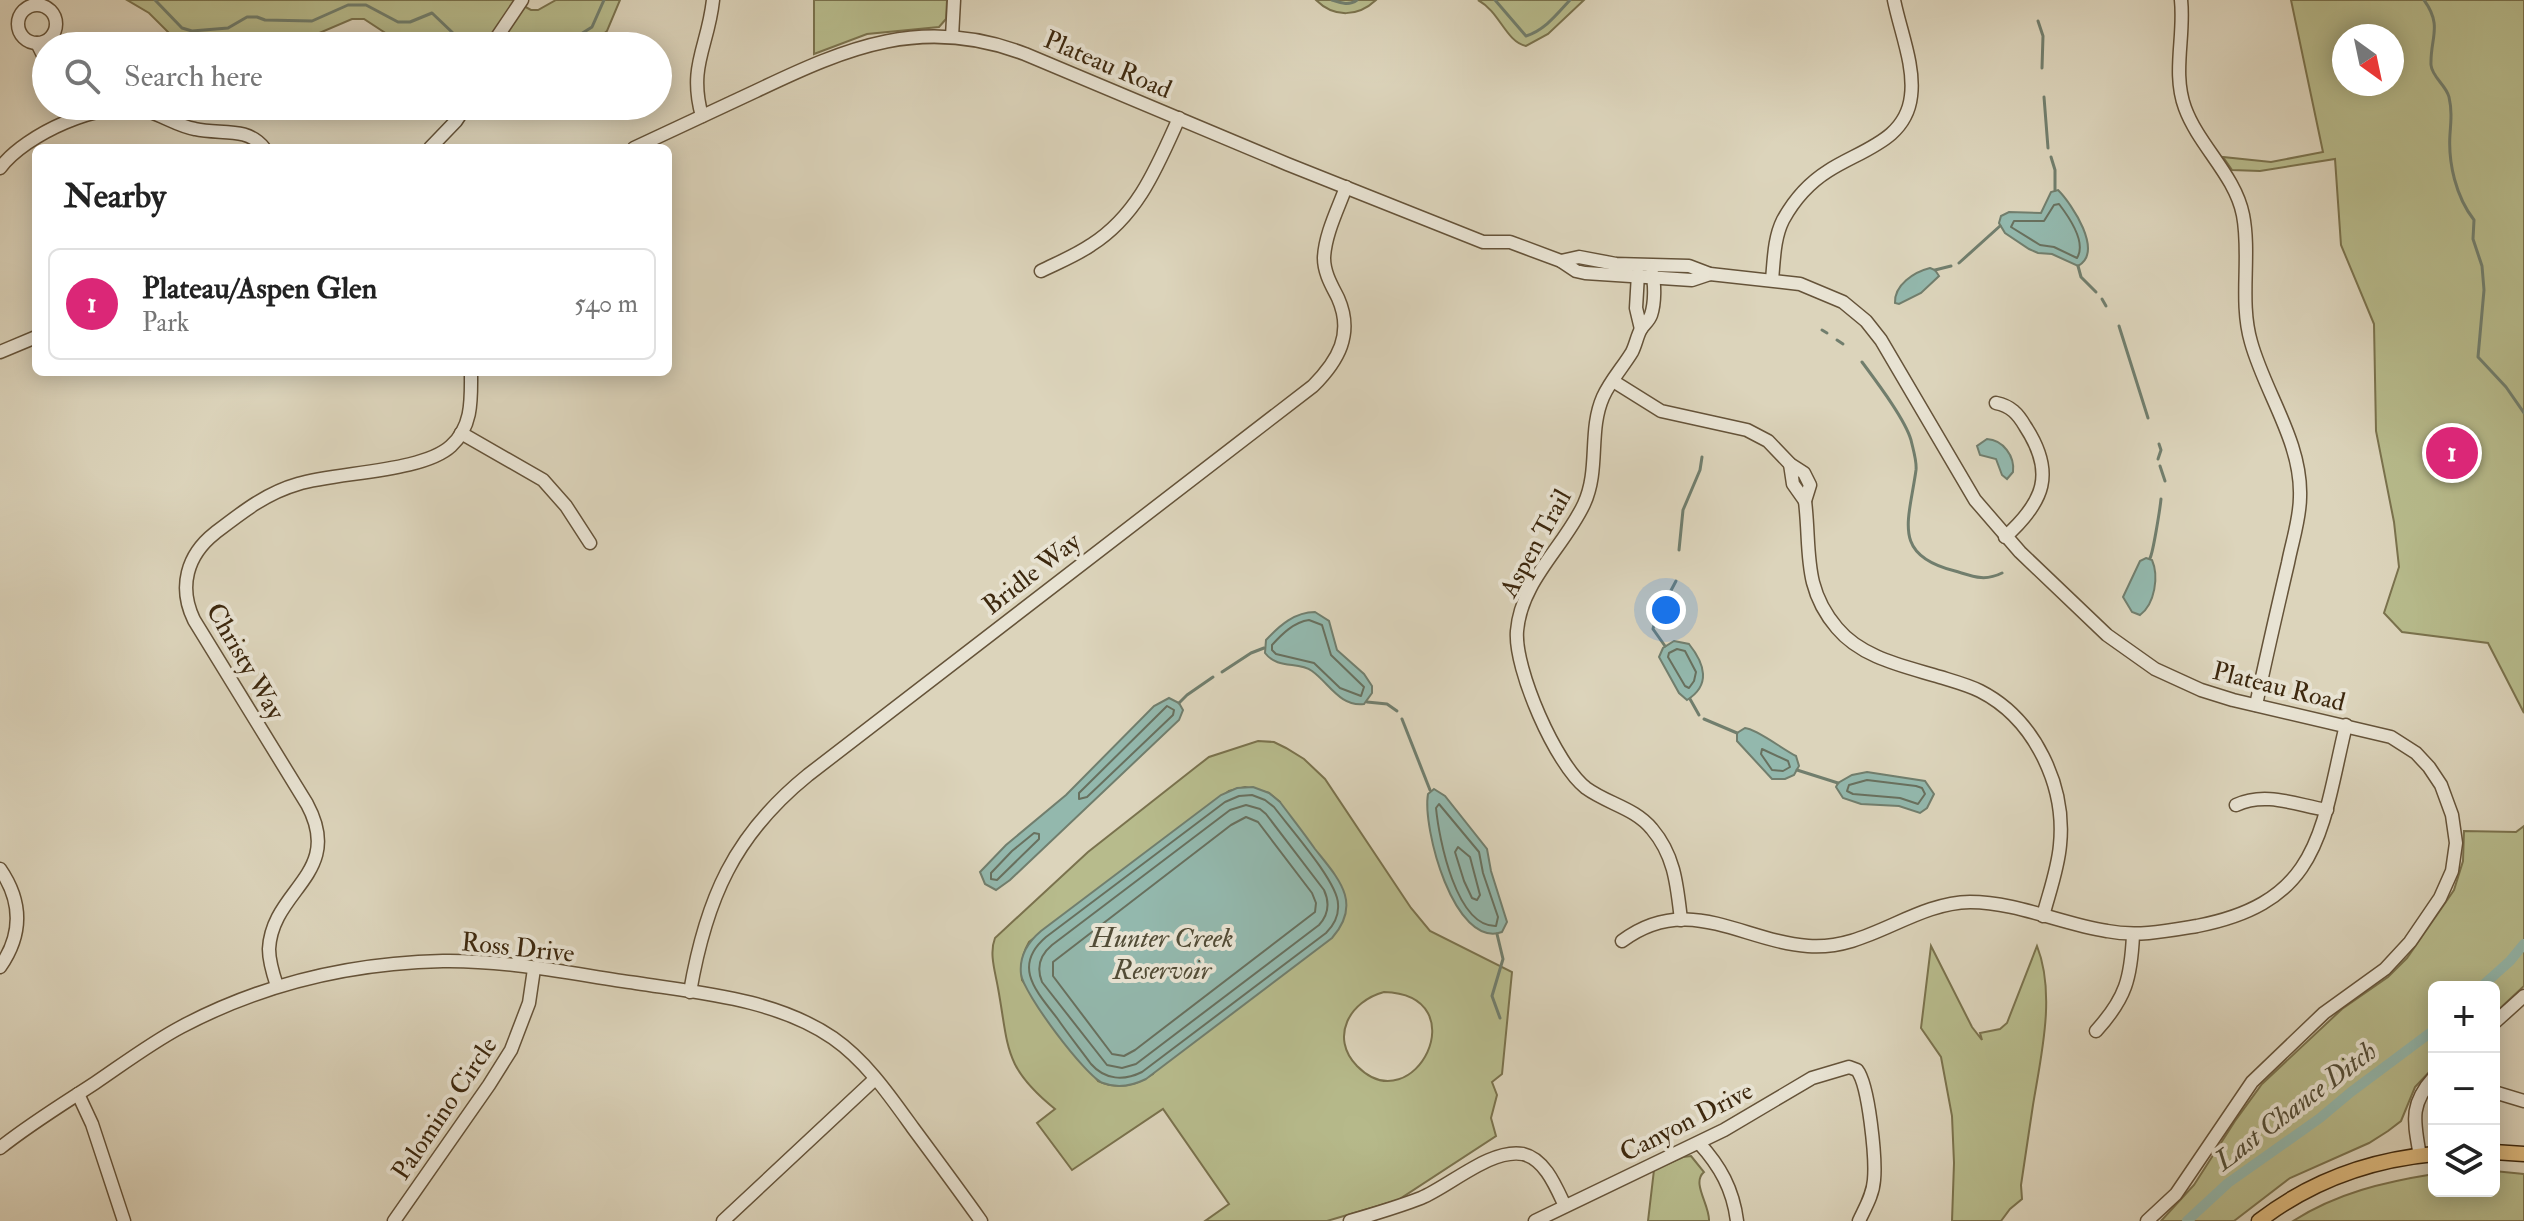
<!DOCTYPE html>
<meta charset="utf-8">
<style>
:root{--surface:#fff;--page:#f6f6f6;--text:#222;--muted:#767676;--line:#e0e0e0;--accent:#db2777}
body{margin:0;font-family:"IM FELL Double Pica",serif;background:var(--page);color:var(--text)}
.controls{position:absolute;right:24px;bottom:24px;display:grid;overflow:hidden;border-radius:12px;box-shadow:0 4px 20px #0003}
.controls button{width:72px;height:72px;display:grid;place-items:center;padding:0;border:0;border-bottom:2px solid var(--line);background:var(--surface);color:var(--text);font:40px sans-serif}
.compass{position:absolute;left:2332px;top:24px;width:72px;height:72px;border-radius:50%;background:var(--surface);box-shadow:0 4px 20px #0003;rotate:147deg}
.you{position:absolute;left:1666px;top:610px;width:28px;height:28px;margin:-20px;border:6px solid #fff;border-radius:50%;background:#1a73e8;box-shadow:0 0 0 12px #1a73e833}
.badge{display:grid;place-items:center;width:52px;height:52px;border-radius:50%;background:var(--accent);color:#fff;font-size:26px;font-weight:700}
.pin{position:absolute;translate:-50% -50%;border:4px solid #fff;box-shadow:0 2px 8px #0006}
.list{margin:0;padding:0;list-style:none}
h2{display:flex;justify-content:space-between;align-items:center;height:104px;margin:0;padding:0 32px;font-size:34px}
h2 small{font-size:26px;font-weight:400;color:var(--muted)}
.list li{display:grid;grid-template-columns:52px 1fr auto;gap:24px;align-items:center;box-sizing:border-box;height:112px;margin:0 16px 16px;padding:0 16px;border:2px solid var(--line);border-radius:12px}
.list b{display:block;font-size:30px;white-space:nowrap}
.list p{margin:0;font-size:26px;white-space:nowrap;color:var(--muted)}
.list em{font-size:26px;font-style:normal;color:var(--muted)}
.icon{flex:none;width:44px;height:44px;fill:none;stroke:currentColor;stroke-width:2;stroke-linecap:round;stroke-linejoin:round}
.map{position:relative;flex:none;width:2524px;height:1221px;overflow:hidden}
.search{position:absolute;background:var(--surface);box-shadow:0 4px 20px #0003;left:32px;top:32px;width:640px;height:88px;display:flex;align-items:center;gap:20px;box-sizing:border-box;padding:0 28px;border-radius:44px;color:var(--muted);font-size:30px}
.panel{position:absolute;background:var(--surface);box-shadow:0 4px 20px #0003;left:32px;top:144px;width:640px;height:232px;border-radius:12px}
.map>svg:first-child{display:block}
.green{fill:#b7bb8c;stroke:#7a724d;stroke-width:2;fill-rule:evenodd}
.water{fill:#93b8ad;stroke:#717e6d;stroke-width:2}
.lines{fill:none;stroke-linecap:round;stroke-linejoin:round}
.shore{stroke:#68705e;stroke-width:2}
.stream{stroke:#717e6d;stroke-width:3}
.canal{stroke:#93b8ad;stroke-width:10}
.minor-casing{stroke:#655339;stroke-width:15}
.major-casing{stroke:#3d280e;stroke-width:17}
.minor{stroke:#e8e3d3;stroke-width:12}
.major{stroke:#deba7e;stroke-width:14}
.labels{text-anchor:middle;stroke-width:8;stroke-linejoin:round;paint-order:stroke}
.street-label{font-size:26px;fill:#3d280e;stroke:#e8e3d3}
.water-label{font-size:28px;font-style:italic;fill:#524c36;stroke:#e8e3d3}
</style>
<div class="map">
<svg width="2524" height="1221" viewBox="0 0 2524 1221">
<rect width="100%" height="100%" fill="#dcd4bb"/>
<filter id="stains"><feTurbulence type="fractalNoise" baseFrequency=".0025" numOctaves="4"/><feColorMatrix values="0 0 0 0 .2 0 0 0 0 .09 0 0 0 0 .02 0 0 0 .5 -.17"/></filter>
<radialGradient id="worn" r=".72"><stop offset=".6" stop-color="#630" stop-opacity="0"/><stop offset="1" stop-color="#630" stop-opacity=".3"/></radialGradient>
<g class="green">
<polygon points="127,0 522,0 520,4 531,10 538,10 556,0 620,0 607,31 589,46 443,46 439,38 431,33 387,34 364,19 352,19 310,37 250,34 228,45 192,45 175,39 149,13"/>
<polygon points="814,0 947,0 946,19 939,27 867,34 814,54"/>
<path d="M1316 0H1376C1358 17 1334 18 1316 0Z"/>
<path d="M1478 0H1584L1548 34 1526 46C1506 42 1500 12 1478 0Z"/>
<path d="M2291 0H2524V713L2488 643 2402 632 2384 613 2399 567 2394 522 2376 431 2374 324 2341 245 2335 159 2260 171 2232 170 2223 157 2271 162 2323 152ZM2344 36H2392V84H2344Z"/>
<path d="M1258 741 1274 742 1286 748 1304 759 1325 779 1411 908 1430 931 1512 972 1502 1074 1492 1082 1497 1095 1491 1118 1496 1136 1398 1200 1327 1221H1205L1229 1204 1163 1109 1072 1170 1037 1123 1055 1109C1003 1067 1009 1048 998 988 995 971 989 953 995 938L1088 852 1196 767 1209 757ZM1245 787 1269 793 1280 802 1153 1074C1136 1086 1118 1090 1098 1081L1022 980C1020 966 1022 954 1029 942L1229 791ZM1384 992C1479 995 1414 1124 1357 1066 1329 1037 1350 1001 1384 992Z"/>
<polygon points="2524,826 2524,986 2494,1014 2494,987 2434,987 2434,1067 2415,1087 2401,1121 2388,1131 2369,1143 2290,1178 2234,1221 2161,1221 2194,1185 2235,1121 2262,1084 2342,1009 2388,977 2407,958 2454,890 2463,861 2464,831 2516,832"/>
<path d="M1931 946 1972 1027 1982 1040 1980 1033 2000 1029 2007 1023 2037 946C2056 994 2041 1056 2033 1105 2029 1132 2025 1158 2021 1185L2022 1199 2010 1209 2001 1221H1952L1954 1163 1952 1116 1941 1057 1921 1028Z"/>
<path d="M1691 1156 1704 1172C1691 1183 1710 1205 1709 1221H1648L1654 1170 1683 1157Z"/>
<path d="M2494 1171 2524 1174V1221H2293C2337 1193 2384 1182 2434 1174V1191H2494Z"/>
</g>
<g class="water">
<path d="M2058 190C2072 204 2104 252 2078 266L2052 254 2038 253 2029 249 2005 233 1999 223 2001 216 2009 212 2041 213 2051 192Z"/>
<path d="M1930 268 1935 270 1939 276 1921 293 1899 304 1895 303C1894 285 1914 272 1930 268Z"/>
<path d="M1987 439C2003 440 2015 456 2013 472L2007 479 2002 475 1996 459 1980 455 1977 446Z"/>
<path d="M2146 558 2152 560C2159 576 2155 604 2140 615L2132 612 2123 597 2140 561Z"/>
<path d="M1315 612 1329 621 1337 650 1364 674 1372 686V693L1364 704C1340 707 1329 683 1312 671 1298 661 1278 670 1265 653L1266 640C1280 625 1295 612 1315 612Z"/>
<path d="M1674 641 1689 644C1705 664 1711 685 1687 700L1679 693 1659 657 1663 648Z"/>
<polygon points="1169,698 1179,703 1183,710 1179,720 1010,880 996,890 985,884 980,872 1006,845 1066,795 1154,706"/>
<path d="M1745 728C1757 729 1782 749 1796 756L1799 766 1794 775 1785 779H1772L1737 741V733Z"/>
<polygon points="1867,772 1925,781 1934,794 1927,808 1920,813 1899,806 1861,804 1843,798 1836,787 1838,783 1852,775"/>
<path d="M1253 787 1269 793 1280 802C1292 818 1304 833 1315 849 1338 878 1363 903 1332 938L1146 1079C1132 1086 1118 1089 1103 1083 1086 1077 1023 993 1021 974 1019 956 1028 942 1041 931L1221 795 1237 788Z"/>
<path d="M1434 789 1445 796 1487 849 1491 871 1507 922 1502 932C1454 949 1422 827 1428 794Z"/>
</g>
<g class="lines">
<g class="shore">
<path d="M2059 204C2069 217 2087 242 2077 258L2054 247 2040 245 2011 227 2014 221H2044L2054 205Z"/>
<path d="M1309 620 1322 625 1331 655 1364 687 1361 696 1340 688 1314 663 1276 654 1272 650V645C1282 634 1294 622 1309 620Z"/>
<polygon points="1677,649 1685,651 1696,672 1694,681 1689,688 1685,686 1668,657 1669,653"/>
<polygon points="1167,706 1174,710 1173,715 1087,797 1079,799 1079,793"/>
<polygon points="1762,749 1788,761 1790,767 1783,771 1772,770 1761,754"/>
<polygon points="1867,780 1916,786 1922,788 1925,794 1918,804 1900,798 1853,794 1847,791 1849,785"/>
<path d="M1252 795 1265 800 1274 807C1289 827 1338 882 1338 904 1339 915 1334 925 1326 933L1142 1072C1124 1081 1105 1080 1091 1064 1080 1049 1068 1034 1057 1018 1036 991 1012 966 1046 937L1225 802 1239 796Z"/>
<path d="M1439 804 1479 852 1483 873 1498 917 1496 926C1456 927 1439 839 1436 808Z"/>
<path d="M1246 805 1260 809 1266 814 1324 890C1330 903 1329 914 1319 925L1136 1064 1122 1068 1107 1065 1042 982C1036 967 1040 955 1052 945L1230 810Z"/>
<polygon points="1246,817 1258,822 1312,893 1316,903 1315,912 1135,1050 1124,1056 1112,1054 1053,976 1053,962 1231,825"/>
<polygon points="1034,833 1039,834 1039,839 997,880 991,879 991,873 1012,851"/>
<polygon points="1458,847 1470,857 1480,895 1477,900 1472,898 1464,881 1455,852"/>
</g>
<g class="stream">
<polyline points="155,0 182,28 192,31 228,28 247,17 257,17 265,20 312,21 348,5 366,5 398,22 410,22 432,13 454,34 456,46"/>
<path d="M1332 0C1341 3 1349 6 1357 0"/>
<path d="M1495 0 1526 36C1545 30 1557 14 1570 0"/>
<path d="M2424 0C2443 26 2430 38 2431 65 2432 77 2446 85 2449 97 2452 110 2451 121 2450 134 2448 163 2456 197 2474 220L2473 239 2482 266 2484 290 2478 357 2506 387 2524 413"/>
<polyline points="2038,21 2043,36 2042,68"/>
<polyline points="562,46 592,27 604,0"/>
<polyline points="2044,97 2048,148"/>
<polyline points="2051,157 2055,170 2055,190"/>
<polyline points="1959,263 2000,226"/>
<polyline points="2078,266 2081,277 2096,292"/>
<polyline points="1935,270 1951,266"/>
<polyline points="2102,299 2106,306"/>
<polyline points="2119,326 2148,418"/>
<polyline points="1822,330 1827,333"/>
<polyline points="1837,340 1843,344"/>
<path d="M1862 362C1876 381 1905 419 1911 440 1913 449 1917 461 1916 470 1909 521 1891 555 1955 571 1972 576 1984 582 2002 573"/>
<polyline points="2158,459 2161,450 2159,444"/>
<polyline points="2160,466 2165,481"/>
<polyline points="1679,550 1683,510 1700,470 1702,457"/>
<path d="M2150 558C2153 553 2160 509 2161 499"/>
<polyline points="1659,613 1676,581"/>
<polyline points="1655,621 1653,629 1665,646"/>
<polyline points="1222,672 1251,653 1264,648"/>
<polyline points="1690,699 1699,715"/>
<polyline points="1367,702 1387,704 1397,711"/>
<polyline points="1179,703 1187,695 1213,677"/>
<polyline points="1402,719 1430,790"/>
<polyline points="1704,719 1737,733"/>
<polyline points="1797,770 1838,783"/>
<polyline points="1497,934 1503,959 1492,996 1500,1018"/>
</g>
<g class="canal">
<polyline points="2481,987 2510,961 2524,944"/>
<polyline points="2187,1221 2228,1183 2320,1118 2351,1092 2434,1030"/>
</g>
<g class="minor-casing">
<g id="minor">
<path d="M2181 0C2185 36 2172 73 2185 108 2199 146 2235 175 2243 215 2251 256 2239 301 2251 342 2265 393 2302 442 2300 497 2300 519 2292 542 2288 563 2277 610 2266 658 2256 705"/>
<circle cx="37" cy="24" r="19"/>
<polyline points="952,37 954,0"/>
<polyline points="37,43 46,61"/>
<polyline points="491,46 522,0"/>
<path d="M702 116C688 66 708 47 713 0"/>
<polyline points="430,148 456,121 466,106"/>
<path d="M634 148C675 129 715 110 756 91 848 47 923 15 1025 54L1287 164 1483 242H1510L1561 261 1576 271 1585 273 1692 280 1710 274"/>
<path d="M0 168C26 134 100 100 143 110 161 114 177 126 195 129 220 135 247 126 264 148"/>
<polyline points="1561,261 1579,257 1616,264 1689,266 1710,274 1800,284 1843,302 1866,321 1881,340 1975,500 2020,552 2107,635 2155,669 2201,690 2233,700 2391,737 2416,753 2429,767 2441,785 2452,815 2456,843 2452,871 2440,898 2410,942 2385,969 2324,1013 2252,1082 2176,1194 2147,1221"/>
<path d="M1041 271C1057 263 1075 256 1091 245 1138 215 1157 167 1179 118"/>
<path d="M1652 273C1655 284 1655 303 1651 315 1649 321 1644 324 1641 329 1637 336 1636 344 1632 352 1623 367 1610 381 1603 397 1588 431 1600 469 1584 504 1564 547 1521 581 1517 631 1514 669 1556 765 1586 788 1608 804 1635 808 1652 829 1675 856 1677 886 1681 920"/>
<polyline points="1638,274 1636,308 1641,329"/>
<path d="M1772 280C1774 259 1774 238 1783 220 1794 200 1809 183 1828 171 1860 150 1906 141 1911 96 1915 66 1900 30 1894 0"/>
<polyline points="0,352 36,337"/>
<path d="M1613 381 1661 411 1747 430 1768 441 1790 464 1804 473 1810 485 1805 501C1811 550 1802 587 1837 628 1862 658 1904 666 1940 677 1953 681 1968 685 1980 691 2035 719 2066 786 2060 845 2058 869 2049 893 2043 916"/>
<path d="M1996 403C2011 406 2018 414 2025 426 2056 473 2044 502 2005 537"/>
<polyline points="461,433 543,480 566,506 590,543"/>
<polyline points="1790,464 1793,484 1805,501"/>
<path d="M2236 805C2266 791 2296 805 2327 810"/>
<path d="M0 869C22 901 23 934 0 967"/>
<path d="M1622 941C1687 892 1742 941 1808 946 1867 951 1912 903 1970 902 2016 902 2062 924 2107 931 2137 937 2167 931 2197 926 2322 902 2321 829 2346 725"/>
<path d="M277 986C273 974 269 961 269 949 272 889 345 874 307 804L194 620C178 587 187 555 215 533 241 513 266 493 298 484 338 472 423 472 451 446 473 426 471 399 471 372"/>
<path d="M690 992C706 899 734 835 808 775L1313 386C1338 361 1354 334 1338 298 1332 286 1324 273 1324 258 1325 234 1338 209 1346 187"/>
<polyline points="2494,1023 2524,996"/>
<path d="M2096 1031C2126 998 2131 978 2133 935"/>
<polyline points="2494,1092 2524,1101"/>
<polyline points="78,1094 92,1124 124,1221"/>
<path d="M1699 1143C1720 1166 1733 1189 1737 1221"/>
<path d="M0 1148C30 1124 63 1104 95 1083 123 1064 151 1043 181 1027 262 984 352 963 443 961 507 960 573 974 636 983 701 993 776 999 833 1038 866 1061 890 1096 913 1128 936 1159 959 1190 981 1221"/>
<path d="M2420 1156C2414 1121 2409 1105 2434 1077"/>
<polyline points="394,1221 489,1085 511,1050 529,1003 534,969"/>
<polyline points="723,1221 875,1079"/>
<path d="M1350 1221C1374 1214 1398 1207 1421 1198 1450 1186 1491 1148 1523 1154 1545 1159 1556 1187 1565 1206"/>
<path d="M1535 1221 1724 1130 1812 1078 1849 1067 1857 1070C1869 1085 1876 1159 1874 1180 1873 1195 1865 1208 1859 1221"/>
</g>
</g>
<g class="major-casing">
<g id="major">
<polyline points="2494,1152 2524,1154"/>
<path d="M2259 1221C2311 1181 2369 1160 2434 1154"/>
</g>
</g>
<use href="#minor" class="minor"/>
<use href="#major" class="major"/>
</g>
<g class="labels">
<g class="street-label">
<text transform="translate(1108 64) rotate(23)" y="9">Plateau Road</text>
<text transform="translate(1535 543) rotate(-61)" y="9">Aspen Trail</text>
<text transform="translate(1031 573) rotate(-38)" y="9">Bridle Way</text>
<text transform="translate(246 661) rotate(60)" y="9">Christy Way</text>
<text transform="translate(2279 686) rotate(14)" y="9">Plateau Road</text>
<text transform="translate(518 947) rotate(6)" y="9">Ross Drive</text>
<text transform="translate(444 1108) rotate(-56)" y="9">Palomino Circle</text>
<text transform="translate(1686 1121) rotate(-27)" y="9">Canyon Drive</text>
</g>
<g class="water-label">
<text x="1162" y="947">Hunter Creek<tspan x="1162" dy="32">Reservoir</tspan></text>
<text transform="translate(2295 1105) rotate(-37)" y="10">Last Chance Ditch</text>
</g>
</g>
<rect width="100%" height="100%" filter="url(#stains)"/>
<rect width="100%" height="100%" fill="url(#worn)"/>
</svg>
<div class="controls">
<button>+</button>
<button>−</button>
<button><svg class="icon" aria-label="layers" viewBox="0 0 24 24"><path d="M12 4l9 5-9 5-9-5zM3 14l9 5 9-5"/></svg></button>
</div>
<svg class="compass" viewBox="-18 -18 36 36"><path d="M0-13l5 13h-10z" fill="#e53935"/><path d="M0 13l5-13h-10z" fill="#767676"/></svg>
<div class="you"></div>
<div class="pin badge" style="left:2452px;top:453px">1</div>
<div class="search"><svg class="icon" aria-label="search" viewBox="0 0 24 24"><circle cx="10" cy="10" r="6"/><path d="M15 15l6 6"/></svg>Search here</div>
<section class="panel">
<h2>Nearby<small></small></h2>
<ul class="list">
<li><span class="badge">1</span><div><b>Plateau/Aspen Glen</b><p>Park</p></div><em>540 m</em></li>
</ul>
</section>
</div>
